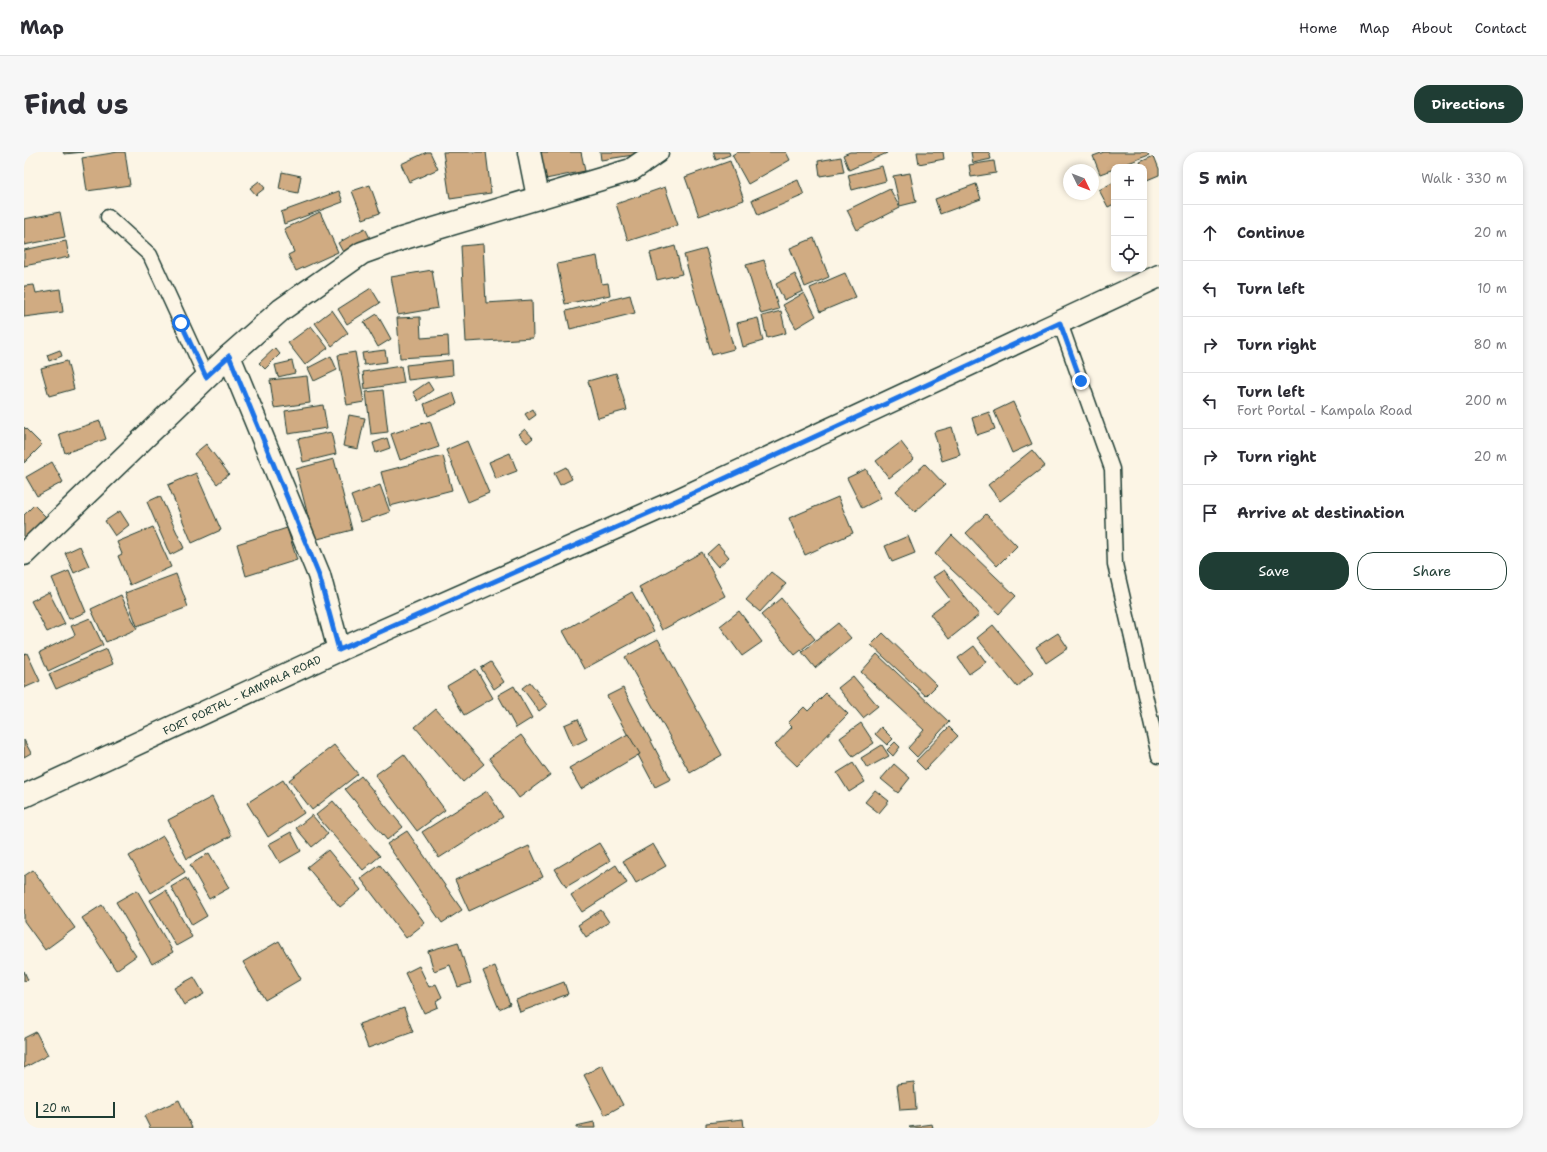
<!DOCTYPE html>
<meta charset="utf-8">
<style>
:root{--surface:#fff;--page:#f7f7f7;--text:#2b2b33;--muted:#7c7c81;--line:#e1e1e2;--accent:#1f3d34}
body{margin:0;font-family:"Shantell Sans",sans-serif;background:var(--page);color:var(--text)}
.controls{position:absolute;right:12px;top:12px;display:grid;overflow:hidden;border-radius:8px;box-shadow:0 2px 6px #0003}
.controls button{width:36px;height:36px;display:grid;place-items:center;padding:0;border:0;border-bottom:1px solid var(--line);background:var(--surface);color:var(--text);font:20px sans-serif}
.compass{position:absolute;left:1039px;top:12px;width:36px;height:36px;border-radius:50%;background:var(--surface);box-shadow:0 2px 6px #0003;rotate:133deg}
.scale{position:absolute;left:12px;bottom:10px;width:79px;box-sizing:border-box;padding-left:4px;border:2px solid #1f3d34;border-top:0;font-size:11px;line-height:14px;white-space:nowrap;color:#1f3d34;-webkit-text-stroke:3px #fcf5e5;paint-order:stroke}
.stop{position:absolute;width:12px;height:12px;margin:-9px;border:3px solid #1a73e8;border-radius:50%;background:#fff}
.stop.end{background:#1a73e8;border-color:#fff;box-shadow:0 1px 4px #0008}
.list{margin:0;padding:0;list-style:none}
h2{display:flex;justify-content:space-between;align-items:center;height:52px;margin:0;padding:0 16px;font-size:17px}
h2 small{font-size:13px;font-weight:400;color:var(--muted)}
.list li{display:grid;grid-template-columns:26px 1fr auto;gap:12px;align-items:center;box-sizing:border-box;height:56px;padding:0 16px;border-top:1px solid var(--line)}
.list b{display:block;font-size:15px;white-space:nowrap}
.list p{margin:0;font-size:13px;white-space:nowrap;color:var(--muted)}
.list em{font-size:13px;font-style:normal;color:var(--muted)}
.actions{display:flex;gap:8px;padding:12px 16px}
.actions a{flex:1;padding:9px 0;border:1px solid var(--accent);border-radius:16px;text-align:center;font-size:14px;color:var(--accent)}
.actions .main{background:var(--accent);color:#fff}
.icon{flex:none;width:22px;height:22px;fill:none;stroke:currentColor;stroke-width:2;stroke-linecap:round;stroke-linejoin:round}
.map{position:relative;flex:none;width:1135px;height:976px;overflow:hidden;border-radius:16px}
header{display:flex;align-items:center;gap:24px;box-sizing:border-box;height:56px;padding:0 20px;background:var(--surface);border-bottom:1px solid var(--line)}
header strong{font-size:19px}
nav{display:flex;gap:22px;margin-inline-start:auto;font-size:14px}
.intro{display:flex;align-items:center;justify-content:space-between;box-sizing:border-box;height:96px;padding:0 24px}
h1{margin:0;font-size:28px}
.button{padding:10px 18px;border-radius:16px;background:var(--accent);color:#fff;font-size:14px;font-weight:700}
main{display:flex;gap:24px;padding:0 24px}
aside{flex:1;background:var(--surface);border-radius:16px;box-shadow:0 2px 6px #0003}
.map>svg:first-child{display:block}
.building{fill:#d0ab82;stroke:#1f3d34}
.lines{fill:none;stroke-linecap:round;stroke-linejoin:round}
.service-casing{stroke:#1f3d34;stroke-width:17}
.minor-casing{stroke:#1f3d34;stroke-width:25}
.primary-casing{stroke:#1f3d34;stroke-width:25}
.service{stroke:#fcf5e5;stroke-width:14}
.minor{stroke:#fcf5e5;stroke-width:22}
.primary{stroke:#fcf5e5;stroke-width:22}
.route{stroke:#1a73e8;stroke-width:5}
.labels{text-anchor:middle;stroke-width:3;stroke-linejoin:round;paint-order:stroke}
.street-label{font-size:11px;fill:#1f3d34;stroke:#fcf5e5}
</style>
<header>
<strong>Map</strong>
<nav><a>Home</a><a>Map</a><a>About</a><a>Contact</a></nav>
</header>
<div class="intro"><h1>Find us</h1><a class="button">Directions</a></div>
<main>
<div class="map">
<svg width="1135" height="976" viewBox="0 0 1135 976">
<rect width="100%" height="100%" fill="#fcf5e5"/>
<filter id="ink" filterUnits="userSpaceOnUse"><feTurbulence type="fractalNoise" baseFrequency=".025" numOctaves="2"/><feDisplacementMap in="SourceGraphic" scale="8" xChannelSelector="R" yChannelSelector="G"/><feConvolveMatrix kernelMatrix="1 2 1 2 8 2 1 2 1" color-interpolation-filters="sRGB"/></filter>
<g filter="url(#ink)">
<g class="building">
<polygon points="39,0 60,0 40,2"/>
<polygon points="94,0 101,0 106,33 63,39 58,6"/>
<polygon points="403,0 406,0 414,17 385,30 377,12"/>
<polygon points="419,0 462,0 467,41 426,47"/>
<polygon points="511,0 557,0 561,19 517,28"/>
<polygon points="576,0 615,0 616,2 577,8"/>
<polygon points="689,0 705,0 706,3 692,8"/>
<polygon points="713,0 762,0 766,8 724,32 708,3"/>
<polygon points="826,0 862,0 863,1 825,18 819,3"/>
<polygon points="893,0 919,0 920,7 895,12"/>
<polygon points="947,0 965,0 967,7 949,11"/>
<polygon points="1080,0 1123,0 1125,3 1094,15 1090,15 1090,17 1076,22 1069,4"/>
<polygon points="1130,4 1135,17 1135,23 1123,28 1120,20 1120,15 1118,15 1116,10"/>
<polygon points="817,5 820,20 796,24 794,9"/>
<polygon points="706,9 720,48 675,64 661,25"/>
<polygon points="970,9 972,21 947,25 945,13"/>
<polygon points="858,14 862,29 828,38 824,23"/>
<polygon points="258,20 277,24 274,41 255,37"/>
<polygon points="886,21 892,50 876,54 869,24"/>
<polygon points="774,28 780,43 734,63 728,48"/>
<polygon points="235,29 241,36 232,43 226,36"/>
<polygon points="1090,30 1090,52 1084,55 1075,38"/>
<polygon points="952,32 957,47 916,62 911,47"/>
<polygon points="346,33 356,61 339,67 328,39"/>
<polygon points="641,35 654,73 604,89 592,52"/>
<polygon points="866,37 876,56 833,78 823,58"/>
<polygon points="315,39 319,50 260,72 257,60"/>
<polygon points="36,60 41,85 0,93 0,67"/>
<polygon points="296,60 314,100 272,119 264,103 270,100 260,77"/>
<polygon points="341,76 347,88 320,102 314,91"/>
<polygon points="790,86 805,125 781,135 766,96"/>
<polygon points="42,89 45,105 0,114 0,98"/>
<polygon points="459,92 462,151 508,148 509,186 442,190 437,94"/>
<polygon points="651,94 658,122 633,128 626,101"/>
<polygon points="682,97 710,197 688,203 660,103"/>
<polygon points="573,104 578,132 584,131 586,143 541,152 533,112"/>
<polygon points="740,108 755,157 737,162 722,113"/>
<polygon points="408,118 414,156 374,163 367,125"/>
<polygon points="821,121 832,145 796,160 786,136"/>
<polygon points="771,122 779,139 760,148 752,132"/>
<polygon points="10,133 12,141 36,137 39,160 0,165 0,134"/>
<polygon points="347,136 356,151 323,172 314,157"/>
<polygon points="780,141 792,164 772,176 759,153"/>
<polygon points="606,143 611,161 546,177 542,159"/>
<polygon points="308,158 324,181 308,194 291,171"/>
<polygon points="757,159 762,181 743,186 738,164"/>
<polygon points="353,162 367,187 354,195 340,170"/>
<polygon points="396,165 397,186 424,184 425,203 376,206 373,166"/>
<polygon points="734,166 739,189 719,195 713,171"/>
<polygon points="287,174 304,196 281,213 264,191"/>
<polygon points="251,196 256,202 241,217 235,211"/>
<polygon points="36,198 38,204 25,209 23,203"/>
<polygon points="361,198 363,210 340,213 338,201"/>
<polygon points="331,200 340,250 323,253 314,203"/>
<polygon points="307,204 313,218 290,229 284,216"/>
<polygon points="428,208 429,223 384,228 382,213"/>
<polygon points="43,209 50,237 25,244 17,216"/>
<polygon points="268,209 271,221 254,225 251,213"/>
<polygon points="377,214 380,231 341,237 339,220"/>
<polygon points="592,221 603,258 574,266 564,229"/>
<polygon points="283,224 286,251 250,256 246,228"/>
<polygon points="404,230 409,238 394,249 389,240"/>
<polygon points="359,238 364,280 347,282 342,240"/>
<polygon points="429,240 433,252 404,264 400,252"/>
<polygon points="989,250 1008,292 988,301 970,259"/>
<polygon points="299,253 303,276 264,282 261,259"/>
<polygon points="509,257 512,263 505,268 501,262"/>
<polygon points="965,260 971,277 953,283 948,266"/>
<polygon points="325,263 341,266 334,297 319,294"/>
<polygon points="76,269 82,287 41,301 35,282"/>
<polygon points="406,269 415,295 376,308 367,282"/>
<polygon points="0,275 18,293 0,311"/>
<polygon points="928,275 936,303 918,309 910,280"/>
<polygon points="501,277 509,286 503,291 495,282"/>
<polygon points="307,280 312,302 279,310 274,287"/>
<polygon points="363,286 366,296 352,301 349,291"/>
<polygon points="443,289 465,341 444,350 422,298"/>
<polygon points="877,290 890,307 865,326 852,309"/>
<polygon points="182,292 205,322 193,332 170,302"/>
<polygon points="1008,298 1021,314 976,349 964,333"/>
<polygon points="486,301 493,319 472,327 465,310"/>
<polygon points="419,304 428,338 366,354 357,320"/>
<polygon points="310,307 328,378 290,388 272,317"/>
<polygon points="28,310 39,330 13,344 2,325"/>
<polygon points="901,312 921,333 891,360 872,339"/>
<polygon points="542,315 548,327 536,333 530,321"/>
<polygon points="842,317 857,346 838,356 823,326"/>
<polygon points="172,321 197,378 168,391 144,333"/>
<polygon points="356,333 366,360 337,370 327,344"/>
<polygon points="136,344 160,396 146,403 123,350"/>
<polygon points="814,345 829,381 781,403 765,366"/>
<polygon points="10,353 22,365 0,388 0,363"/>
<polygon points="96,359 105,373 91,384 81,369"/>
<polygon points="962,362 993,394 973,414 942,381"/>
<polygon points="129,375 147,415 106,433 94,404 98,402 93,390"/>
<polygon points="263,376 273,408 222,424 213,392"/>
<polygon points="928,383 992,444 975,462 911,402"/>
<polygon points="884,384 891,401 868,410 861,394"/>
<polygon points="694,392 705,405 694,415 683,402"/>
<polygon points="56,394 65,414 50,421 41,401"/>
<polygon points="678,400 701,444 638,478 615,435"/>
<polygon points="920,418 955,463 925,487 906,462 926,447 909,425"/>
<polygon points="45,419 62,460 45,467 28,426"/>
<polygon points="747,420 762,432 736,460 722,448"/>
<polygon points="152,422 164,455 113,474 101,441"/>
<polygon points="25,440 41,472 23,480 7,449"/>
<polygon points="608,440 630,479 560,517 539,479"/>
<polygon points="97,443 113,477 82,490 67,457"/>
<polygon points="757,446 791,487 771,503 737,463"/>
<polygon points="715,459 738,490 718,504 696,474"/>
<polygon points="66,466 79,493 24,519 16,500 51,483 47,474"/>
<polygon points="814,471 827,486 791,516 778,500"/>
<polygon points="969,473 1009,521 993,535 953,486"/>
<polygon points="859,481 913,533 902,544 847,493"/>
<polygon points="1034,481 1044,496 1022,511 1012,495"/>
<polygon points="634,487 698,603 666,621 601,505"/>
<polygon points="950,494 962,510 945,522 934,506"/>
<polygon points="83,497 89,512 32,537 25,522"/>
<polygon points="3,501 16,529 0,536 0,502"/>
<polygon points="853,502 925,570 893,605 884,596 900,578 837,520"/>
<polygon points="467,510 480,530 470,537 457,516"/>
<polygon points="452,517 469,546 440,563 423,534"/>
<polygon points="829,524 854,554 839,566 814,536"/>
<polygon points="506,530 523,553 515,559 498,536"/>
<polygon points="490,534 508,566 492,576 474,543"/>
<polygon points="599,536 647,627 631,635 583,544"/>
<polygon points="802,541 824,562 773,614 751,593 768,575 764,571 780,555 784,559"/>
<polygon points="412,557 460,612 439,630 391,575"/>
<polygon points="554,567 563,587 549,594 540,573"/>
<polygon points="837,571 850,591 829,605 816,586"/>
<polygon points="857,575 869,587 863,593 851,582"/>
<polygon points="925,575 934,584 901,618 892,609"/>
<polygon points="604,582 616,602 557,637 545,616"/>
<polygon points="497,583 526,623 495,646 465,606"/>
<polygon points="0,588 7,601 0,605"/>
<polygon points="871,590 876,595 869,604 863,598"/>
<polygon points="310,593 334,622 288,658 265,628"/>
<polygon points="858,593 865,604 843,616 837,606"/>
<polygon points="380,602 421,658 393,679 351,623"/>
<polygon points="829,611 841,630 825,640 813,621"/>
<polygon points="870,612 886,626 874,641 857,627"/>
<polygon points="337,624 379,675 363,688 321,637"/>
<polygon points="259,628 280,661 244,685 223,651"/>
<polygon points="851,638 865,649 855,661 841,650"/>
<polygon points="463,639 479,665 415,706 398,680"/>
<polygon points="188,645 207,684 163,707 144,668"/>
<polygon points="309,649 356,704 339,718 292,663"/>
<polygon points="288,663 304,682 288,695 272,676"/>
<polygon points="383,679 438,758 418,771 363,692"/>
<polygon points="267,680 277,699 256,711 245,692"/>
<polygon points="139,684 161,720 127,741 105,704"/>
<polygon points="575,691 586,709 542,735 531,717"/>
<polygon points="629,692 642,714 612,731 599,709"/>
<polygon points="505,694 519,725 445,759 431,728"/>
<polygon points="304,698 337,738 316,755 283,715"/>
<polygon points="185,701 205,736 185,747 166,713"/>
<polygon points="356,713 401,771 382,786 337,727"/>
<polygon points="592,713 603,731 558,760 547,743"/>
<polygon points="9,718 51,776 21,798 0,769 0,724"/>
<polygon points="162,726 183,764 168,773 147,735"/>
<polygon points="113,738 149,800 128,812 92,750"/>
<polygon points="142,738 168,785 152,794 126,748"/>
<polygon points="78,753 112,804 92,818 58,766"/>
<polygon points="577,758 585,770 562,785 554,773"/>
<polygon points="255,789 277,827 241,848 219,810"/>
<polygon points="434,790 447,831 434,835 426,813 410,819 404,799"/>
<polygon points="395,814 405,835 412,832 418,845 412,849 414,855 400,861 381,821"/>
<polygon points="471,814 486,852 475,857 459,819"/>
<polygon points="0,819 4,828 0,829"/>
<polygon points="170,825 180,842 160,853 150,836"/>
<polygon points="540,830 544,842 496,860 492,848"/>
<polygon points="380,856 389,880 344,896 335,872"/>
<polygon points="12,880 24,903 0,916 0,886"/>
<polygon points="578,913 599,953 581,963 560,923"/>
<polygon points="890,930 892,957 876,958 873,932"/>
<polygon points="155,948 168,976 126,976 120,964"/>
<polygon points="719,967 720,976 682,976 682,971"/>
<polygon points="0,970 5,976 0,976"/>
<polygon points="570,970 571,976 552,976 552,974"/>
<polygon points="908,972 909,976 886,976 885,975"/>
</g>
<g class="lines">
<g class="service-casing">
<g id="service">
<polyline points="84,65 126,103 182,225"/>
<polyline points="1036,171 1088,317 1091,412 1135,604"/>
</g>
</g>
<g class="minor-casing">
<g id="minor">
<polyline points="505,0 514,45"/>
<polyline points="205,204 295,423 315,498"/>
<polyline points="0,402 205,204 257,158 338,101 377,87 607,18 633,0"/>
</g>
</g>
<g class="primary-casing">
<polyline id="primary" points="0,644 315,498 652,349 1135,124"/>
</g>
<use href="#service" class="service"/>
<use href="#minor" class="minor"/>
<use href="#primary" class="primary"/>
</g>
</g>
<g class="lines" filter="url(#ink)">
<polyline class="route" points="157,171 182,225 205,204 295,423 315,498 652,349 1036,171 1057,229"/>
</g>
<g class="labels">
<g class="street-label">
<text transform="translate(218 543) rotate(-25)" y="4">FORT PORTAL - KAMPALA ROAD</text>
</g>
</g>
</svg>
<div class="controls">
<button>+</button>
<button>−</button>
<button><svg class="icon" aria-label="locate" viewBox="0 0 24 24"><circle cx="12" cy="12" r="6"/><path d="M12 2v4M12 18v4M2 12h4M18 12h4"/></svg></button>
</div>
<svg class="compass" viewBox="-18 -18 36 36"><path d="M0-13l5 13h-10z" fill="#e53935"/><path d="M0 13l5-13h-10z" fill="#7c7c81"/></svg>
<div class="scale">20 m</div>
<div class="stop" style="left:157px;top:171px"></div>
<div class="stop end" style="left:1057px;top:229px"></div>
</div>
<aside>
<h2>5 min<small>Walk · 330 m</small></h2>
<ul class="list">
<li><svg class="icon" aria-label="ahead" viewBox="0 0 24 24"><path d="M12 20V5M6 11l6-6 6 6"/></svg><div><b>Continue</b></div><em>20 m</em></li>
<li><svg class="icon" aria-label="left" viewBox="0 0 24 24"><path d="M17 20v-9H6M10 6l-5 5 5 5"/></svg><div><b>Turn left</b></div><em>10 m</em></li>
<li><svg class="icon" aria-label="right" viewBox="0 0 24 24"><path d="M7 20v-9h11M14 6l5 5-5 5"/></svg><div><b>Turn right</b></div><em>80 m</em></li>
<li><svg class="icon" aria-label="left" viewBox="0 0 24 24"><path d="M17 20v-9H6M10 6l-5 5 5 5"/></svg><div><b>Turn left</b><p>Fort Portal - Kampala Road</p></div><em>200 m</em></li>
<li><svg class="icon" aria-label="right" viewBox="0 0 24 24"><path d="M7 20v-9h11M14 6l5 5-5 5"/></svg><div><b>Turn right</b></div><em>20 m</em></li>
<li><svg class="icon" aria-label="arrive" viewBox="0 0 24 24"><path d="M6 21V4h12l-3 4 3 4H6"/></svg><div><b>Arrive at destination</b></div></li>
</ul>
<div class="actions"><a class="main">Save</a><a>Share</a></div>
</aside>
</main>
